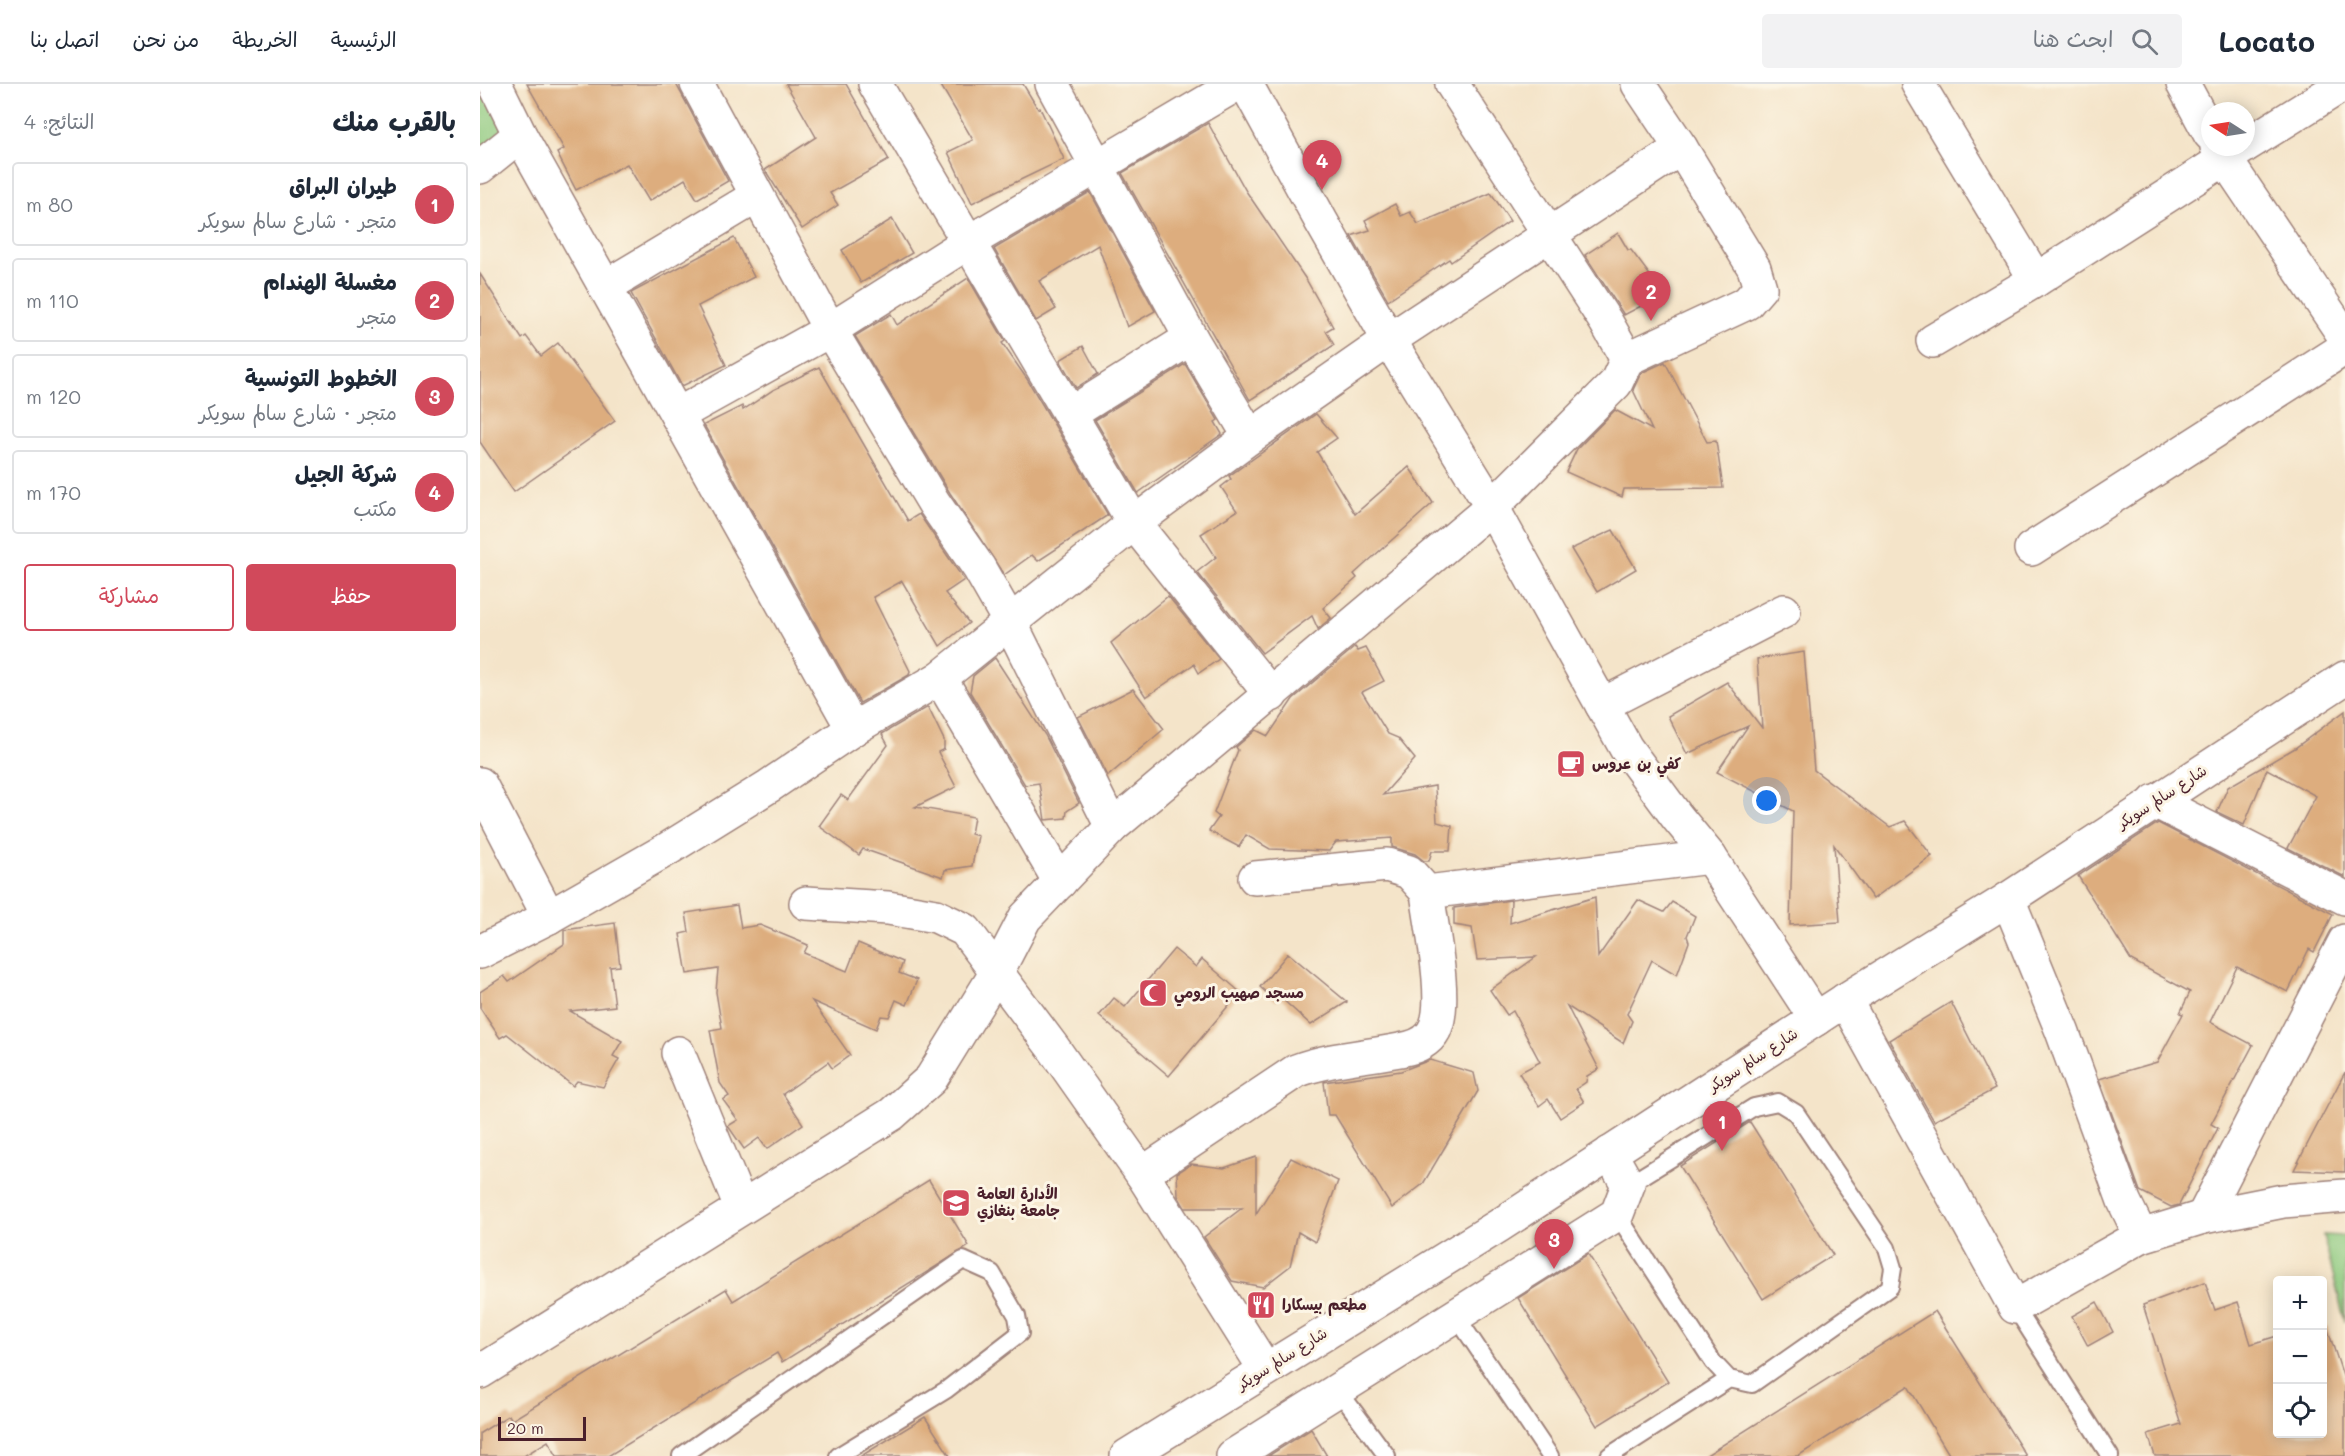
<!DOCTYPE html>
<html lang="ar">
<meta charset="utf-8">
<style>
:root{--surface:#fff;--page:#f2f2f3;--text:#1f2937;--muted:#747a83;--line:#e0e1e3;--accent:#d1495b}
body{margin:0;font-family:Mali,"Playpen Sans Arabic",sans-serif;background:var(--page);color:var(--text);direction:rtl}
.controls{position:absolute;right:18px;bottom:18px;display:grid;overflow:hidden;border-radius:6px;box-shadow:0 3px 15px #0003}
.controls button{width:54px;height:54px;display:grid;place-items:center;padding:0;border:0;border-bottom:2px solid var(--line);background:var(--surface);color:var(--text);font:30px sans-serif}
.compass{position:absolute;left:1721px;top:18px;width:54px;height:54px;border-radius:50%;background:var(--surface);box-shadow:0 3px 15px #0003;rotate:282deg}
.scale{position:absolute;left:18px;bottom:15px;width:88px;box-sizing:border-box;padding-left:6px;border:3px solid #4a1f2b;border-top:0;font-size:16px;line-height:21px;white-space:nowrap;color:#4a1f2b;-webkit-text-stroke:4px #fcf5e5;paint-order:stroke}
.you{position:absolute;left:1287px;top:717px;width:21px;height:21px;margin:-15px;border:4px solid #fff;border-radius:50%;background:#1a73e8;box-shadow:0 0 0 9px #1a73e833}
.badge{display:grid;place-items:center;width:39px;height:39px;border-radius:50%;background:var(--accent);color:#fff;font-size:20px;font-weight:700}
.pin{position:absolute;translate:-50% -50px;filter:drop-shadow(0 2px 3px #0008)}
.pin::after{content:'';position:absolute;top:32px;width:21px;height:18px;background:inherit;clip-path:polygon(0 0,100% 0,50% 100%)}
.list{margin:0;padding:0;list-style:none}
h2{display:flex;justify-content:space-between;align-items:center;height:78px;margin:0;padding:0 24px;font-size:26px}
h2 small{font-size:20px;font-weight:400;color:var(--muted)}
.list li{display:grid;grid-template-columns:39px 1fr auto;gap:18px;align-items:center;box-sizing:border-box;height:84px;margin:0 12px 12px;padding:0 12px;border:2px solid var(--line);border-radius:6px}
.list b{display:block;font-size:22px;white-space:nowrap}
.list p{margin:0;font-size:20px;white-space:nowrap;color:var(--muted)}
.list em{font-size:20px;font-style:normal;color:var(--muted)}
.actions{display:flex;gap:12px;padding:18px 24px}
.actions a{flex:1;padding:14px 0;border:2px solid var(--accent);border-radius:6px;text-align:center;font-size:21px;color:var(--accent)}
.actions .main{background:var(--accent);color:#fff}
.icon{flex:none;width:33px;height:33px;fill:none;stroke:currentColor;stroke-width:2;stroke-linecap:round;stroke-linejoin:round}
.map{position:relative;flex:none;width:1865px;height:1372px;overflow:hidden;direction:ltr}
header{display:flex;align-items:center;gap:36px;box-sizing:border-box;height:84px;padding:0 30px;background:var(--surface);border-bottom:2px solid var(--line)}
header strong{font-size:28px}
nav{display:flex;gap:33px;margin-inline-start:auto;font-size:21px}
.search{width:420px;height:54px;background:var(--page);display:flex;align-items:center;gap:15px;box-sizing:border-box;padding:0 21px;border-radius:6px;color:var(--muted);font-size:22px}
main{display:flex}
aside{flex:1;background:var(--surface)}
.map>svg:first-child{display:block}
.green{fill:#8dc97f;stroke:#6c7455;stroke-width:1.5}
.building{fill:#ddad7e}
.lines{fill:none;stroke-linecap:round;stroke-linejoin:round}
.service-casing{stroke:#9f827a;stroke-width:20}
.minor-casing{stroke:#9f827a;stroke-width:36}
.tertiary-casing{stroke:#9f827a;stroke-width:36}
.service{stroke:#fff;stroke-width:16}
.minor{stroke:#fff;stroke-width:33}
.tertiary{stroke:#fff;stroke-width:33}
.labels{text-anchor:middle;stroke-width:6;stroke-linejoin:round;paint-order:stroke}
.poi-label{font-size:15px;font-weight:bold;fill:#4a1f2b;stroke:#fcf5e5;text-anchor:start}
.street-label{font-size:15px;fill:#4a1f2b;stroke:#fcf5e5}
</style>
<header>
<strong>Locato</strong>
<div class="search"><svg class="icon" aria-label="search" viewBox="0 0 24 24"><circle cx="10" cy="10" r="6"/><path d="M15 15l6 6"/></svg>ابحث هنا</div>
<nav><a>الرئيسية</a><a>الخريطة</a><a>من نحن</a><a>اتصل بنا</a></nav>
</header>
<main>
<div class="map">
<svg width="1865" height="1372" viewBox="0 0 1865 1372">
<rect width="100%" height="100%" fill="#fcf5e5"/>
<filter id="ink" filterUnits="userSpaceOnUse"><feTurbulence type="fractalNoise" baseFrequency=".0167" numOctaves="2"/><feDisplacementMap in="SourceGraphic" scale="12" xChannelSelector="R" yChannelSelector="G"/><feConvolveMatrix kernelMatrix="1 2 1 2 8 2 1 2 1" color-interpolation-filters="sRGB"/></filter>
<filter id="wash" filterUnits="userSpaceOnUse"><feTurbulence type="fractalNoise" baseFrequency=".008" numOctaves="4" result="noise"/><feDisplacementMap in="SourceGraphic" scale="24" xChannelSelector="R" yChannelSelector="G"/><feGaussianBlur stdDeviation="1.35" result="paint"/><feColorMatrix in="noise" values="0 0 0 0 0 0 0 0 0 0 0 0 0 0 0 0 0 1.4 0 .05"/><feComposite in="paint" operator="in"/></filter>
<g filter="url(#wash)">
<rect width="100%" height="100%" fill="#f4e4c9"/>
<g class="green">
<polygon points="0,0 38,50 0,80"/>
<polygon points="1843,1151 1865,1152 1865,1238"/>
</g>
<g id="blocks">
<g class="building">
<polygon points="47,0 196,0 248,97 217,115 205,95 169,117 147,80 96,106 77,69 84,65"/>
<polygon points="306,0 366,0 409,76 350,109 358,121 322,145 285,86 336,53"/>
<polygon points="460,0 543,0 558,25 560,24 584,75 492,119 468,68 493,56"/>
<polygon points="728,39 766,107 827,197 853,243 846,247 854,261 770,316 642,89"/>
<polygon points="610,108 675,227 647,243 618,161 559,197 576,225 556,237 514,165"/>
<polygon points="1011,109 1030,137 971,178 969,175 908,216 871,152 890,146 885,136 915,120 921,132 930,128 938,140"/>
<polygon points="412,135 432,169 381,199 362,166"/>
<polygon points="1138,149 1148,166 1151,166 1184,210 1144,231 1105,171"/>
<polygon points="254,154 274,193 218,222 246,281 202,302 151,209"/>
<polygon points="0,190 42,255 46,252 61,272 78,259 135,337 34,408 0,358"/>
<polygon points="488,194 525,257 522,259 547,295 628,431 558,477 552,471 524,491 470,409 375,252 411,230 417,241"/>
<polygon points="603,262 618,290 596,304 580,276"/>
<polygon points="1185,278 1227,358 1236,357 1243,404 1144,405 1142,413 1086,388 1097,365 1135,326 1172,346 1153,306 1161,289"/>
<polygon points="705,280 738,336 735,338 742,350 658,409 615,336"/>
<polygon points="339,283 428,437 439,430 484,496 465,509 489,539 460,562 422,497 393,513 430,587 429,591 380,619 224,341 262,322 263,326 293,306"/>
<polygon points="836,330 857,354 837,368 875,430 929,383 953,419 874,490 877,494 843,524 851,534 838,545 832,532 782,569 717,488 736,473 721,450 757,427 741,403 751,395 749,392"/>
<polygon points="1133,446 1156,485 1117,508 1091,465"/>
<polygon points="688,512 739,575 719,589 714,580 666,613 631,559"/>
<polygon points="875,563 878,567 886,564 904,597 882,608 908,650 918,654 935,675 903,711 955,702 957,738 972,742 970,767 952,767 949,777 944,777 935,770 912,763 912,754 856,758 849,767 790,765 766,751 759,763 729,747 739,733 734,729 758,666 756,663 776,646 788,652 813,615"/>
<polygon points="1324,568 1334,686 1410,743 1425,737 1452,772 1393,815 1354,761 1360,838 1310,841 1313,727 1237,688 1268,642 1207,670 1188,632 1247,598 1282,644 1277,575"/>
<polygon points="515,574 565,651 599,719 587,727 586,734 565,736 559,699 545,701 490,608 493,592"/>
<polygon points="653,605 684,645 628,692 598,633"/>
<polygon points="448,623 464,656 464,665 458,668 476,703 435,723 494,733 491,750 498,752 492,782 465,786 463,793 383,765 379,771 339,742 361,711 368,716 408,661 402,650"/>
<polygon points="1865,627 1865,793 1808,764 1836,712 1787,685 1764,741 1737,728 1748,703 1815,664"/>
<polygon points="1678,739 1853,830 1834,868 1829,865 1808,908 1757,883 1730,938 1773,961 1731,1040 1738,1044 1699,1121 1691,1123 1660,1107 1619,995 1677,978 1703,930 1700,929 1710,908 1651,876 1598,792"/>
<polygon points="1115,813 1118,873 1158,816 1184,828 1192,818 1215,832 1207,852 1209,858 1197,891 1172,876 1147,930 1152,937 1143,959 1087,922 1119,985 1107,992 1106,998 1096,1005 1104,1018 1080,1034 1068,1015 1059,1022 1039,989 1060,978 1033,927 1027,931 1010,906 1056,873 997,876 992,844 974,841 974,824 1031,816 1030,839"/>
<polygon points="257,821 261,844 280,841 328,861 324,869 367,887 378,859 423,878 419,889 437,896 427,921 416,916 409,933 401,932 396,945 332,917 370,971 352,984 348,978 303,1010 323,1040 287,1065 279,1054 264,1065 248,1042 258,1036 243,1016 249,1012 240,999 230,946 242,944 236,908 238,885 207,890 200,850 209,848 206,829"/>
<polygon points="135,839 140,882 130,883 135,922 90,927 142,957 133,972 139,975 123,1003 97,997 93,1002 27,950 20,954 0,924 0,908 24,892 29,898 84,860 84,846"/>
<polygon points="694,865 716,883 722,875 760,908 689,992 619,932 634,914 645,923"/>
<polygon points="808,869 867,918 831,941 801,914 796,917 780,903"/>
<polygon points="1471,918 1515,1005 1454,1037 1409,956"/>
<polygon points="950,976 994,989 998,1007 943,1100 912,1124 855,1031 848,1031 844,998 921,987"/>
<polygon points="1865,988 1865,1088 1814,1086"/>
<polygon points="1270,1038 1353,1171 1283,1215 1200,1082"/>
<polygon points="776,1073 776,1130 811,1074 858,1097 835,1158 818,1148 810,1182 783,1203 752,1197 724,1153 762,1124 705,1124 698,1112 697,1089 711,1080 744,1084"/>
<polygon points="449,1096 489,1162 302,1278 297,1269 128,1372 77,1372 68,1357 44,1372 0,1372 0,1349 29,1331 32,1336 246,1205 253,1217"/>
<polygon points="1108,1170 1188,1298 1117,1342 1038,1214"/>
<polygon points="1725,1198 1735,1226 1758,1218 1771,1260 1797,1252 1797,1350 1842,1350 1842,1244 1847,1243 1865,1298 1865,1372 1675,1372 1668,1350 1701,1340 1663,1221"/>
<polygon points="1617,1218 1633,1248 1608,1262 1592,1232"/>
<polygon points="1455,1227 1546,1372 1470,1372 1428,1302 1318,1372 1225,1372"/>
<polygon points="445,1333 470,1372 381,1372"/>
<polygon points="831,1345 847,1372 788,1372"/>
</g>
</g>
</g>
<g filter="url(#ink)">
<use href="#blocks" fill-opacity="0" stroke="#9f827a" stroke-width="1.5"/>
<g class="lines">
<g class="service-casing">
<g id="service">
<polyline points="1137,1130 1233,1278 1249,1295 1272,1300 1410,1203 1413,1184 1407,1164 1316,1029 1298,1018 1274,1023 1148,1101"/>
<polyline points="1535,1223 1630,1372"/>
<polyline points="976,1232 1070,1372"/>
<polyline points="858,1306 907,1372"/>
<polyline points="201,1372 483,1176 512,1189 537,1232 540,1249 466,1306 358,1372"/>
<polyline points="1129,1372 1249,1295"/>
</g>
</g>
<g class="minor-casing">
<g id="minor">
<polyline points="15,0 40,51 373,645"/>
<polyline points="217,0 350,246 454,419 499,484 531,540 632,743"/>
<polyline points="395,0 654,439 791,611"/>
<polyline points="572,0 711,254 770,353"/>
<polyline points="1438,0 1556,196"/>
<polyline points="1703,0 1730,50"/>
<polyline points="1766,61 1864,0"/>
<polyline points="1737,63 1865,253"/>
<polyline points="0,83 40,51"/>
<polyline points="125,203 277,112"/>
<polyline points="1453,257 1556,196 1763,63"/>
<polyline points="1147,275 1267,219 1280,204 1274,184 1201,64"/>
<polyline points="590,330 711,254"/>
<polyline points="197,331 350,246 487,159 757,0"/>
<polyline points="1551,465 1865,264"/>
<polyline points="460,594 580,798"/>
<polyline points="1122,621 1304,527"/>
<polyline points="0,700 69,833"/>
<polyline points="1675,717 1865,814"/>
<polyline points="775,794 907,781 929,788 947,808 1230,773"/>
<polyline points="1528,815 1582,947 1644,1117 1661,1152"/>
<polyline points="326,819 408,824 456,832 485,846 574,965 662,1090 785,1285"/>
<polyline points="0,868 69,833 186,766 289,702 373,645 460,594 654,439 770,353 909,256 1201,64 1158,0"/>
<polyline points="1365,916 1535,1223 1661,1152 1723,1133 1803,1117 1865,1112"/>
<polyline points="198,969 261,1123"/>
<path d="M662 1090 816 987C853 973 891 973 929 964 941 961 952 954 956 942 967 913 951 841 947 808"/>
<polyline points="1723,1133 1865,857"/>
<polyline points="0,1288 412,1030 451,995 517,888 545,834 632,743 1012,423 1136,299 1147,275 1126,238 972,0"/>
<polyline points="753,1372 1137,1130 1148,1101 1130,1069"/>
</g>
</g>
<g class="tertiary-casing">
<g id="tertiary">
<polyline points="766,0 841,137 909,256 1012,423 1146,664 1197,733 1230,773 1336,935"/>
<polyline points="647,1372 1020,1141 1365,916 1528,815 1865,594"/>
</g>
</g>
<use href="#service" class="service"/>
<use href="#minor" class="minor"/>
<use href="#tertiary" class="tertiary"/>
</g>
</g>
<defs>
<g id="cafe-square" transform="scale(1.5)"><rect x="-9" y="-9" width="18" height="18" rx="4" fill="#d1495b" stroke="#fcf5e5"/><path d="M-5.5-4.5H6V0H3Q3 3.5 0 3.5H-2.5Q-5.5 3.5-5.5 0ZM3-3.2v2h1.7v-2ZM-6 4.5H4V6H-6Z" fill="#fff"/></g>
<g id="mosque-square" transform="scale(1.5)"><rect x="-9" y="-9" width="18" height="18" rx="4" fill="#d1495b" stroke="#fcf5e5"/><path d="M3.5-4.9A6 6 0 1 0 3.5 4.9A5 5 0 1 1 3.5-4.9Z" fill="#fff"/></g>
<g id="university-square" transform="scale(1.5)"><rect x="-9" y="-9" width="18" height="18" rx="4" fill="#d1495b" stroke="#fcf5e5"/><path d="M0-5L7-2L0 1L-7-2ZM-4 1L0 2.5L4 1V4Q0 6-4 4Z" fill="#fff"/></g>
<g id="restaurant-square" transform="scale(1.5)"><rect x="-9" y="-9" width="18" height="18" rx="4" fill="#d1495b" stroke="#fcf5e5"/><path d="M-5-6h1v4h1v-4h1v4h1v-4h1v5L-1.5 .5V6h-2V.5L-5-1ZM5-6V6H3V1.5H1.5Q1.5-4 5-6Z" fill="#fff"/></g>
</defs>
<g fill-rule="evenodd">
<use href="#cafe-square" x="1091" y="680"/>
<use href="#mosque-square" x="673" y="909"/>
<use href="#university-square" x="476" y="1119"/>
<use href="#restaurant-square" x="781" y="1221"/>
</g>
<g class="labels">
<g class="poi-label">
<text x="1112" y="685">كفي بن عروس</text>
<text x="694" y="914">مسجد صهيب الرومي</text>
<text x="497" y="1115">الأدارة العامة<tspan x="497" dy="17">جامعة بنغازي</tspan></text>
<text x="802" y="1226">مطعم بيسكارا</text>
</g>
<g class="street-label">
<text transform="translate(1682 713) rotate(-33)" y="5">شارع سالم سويكر</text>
<text transform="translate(1273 976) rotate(-33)" y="5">شارع سالم سويكر</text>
<text transform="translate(802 1275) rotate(-32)" y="5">شارع سالم سويكر</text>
</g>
</g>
</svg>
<div class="controls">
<button>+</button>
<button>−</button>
<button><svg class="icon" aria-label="locate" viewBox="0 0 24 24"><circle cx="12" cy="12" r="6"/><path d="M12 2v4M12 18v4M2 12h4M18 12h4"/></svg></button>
</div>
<svg class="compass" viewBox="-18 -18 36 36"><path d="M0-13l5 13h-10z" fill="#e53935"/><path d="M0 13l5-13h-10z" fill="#747a83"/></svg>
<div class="scale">20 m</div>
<div class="you"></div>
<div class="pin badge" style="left:1242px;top:1067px">1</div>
<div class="pin badge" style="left:1171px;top:237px">2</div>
<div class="pin badge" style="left:1074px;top:1185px">3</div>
<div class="pin badge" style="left:842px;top:106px">4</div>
</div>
<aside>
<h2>بالقرب منك<small>النتائج: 4</small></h2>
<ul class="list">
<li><span class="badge">1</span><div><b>طيران البراق</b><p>متجر · شارع سالم سويكر</p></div><em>80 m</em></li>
<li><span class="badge">2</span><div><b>مغسلة الهندام</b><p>متجر</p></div><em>110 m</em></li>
<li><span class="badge">3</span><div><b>الخطوط التونسية</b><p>متجر · شارع سالم سويكر</p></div><em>120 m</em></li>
<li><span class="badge">4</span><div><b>شركة الجيل</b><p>مكتب</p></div><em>170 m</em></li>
</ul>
<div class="actions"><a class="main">حفظ</a><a>مشاركة</a></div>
</aside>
</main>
